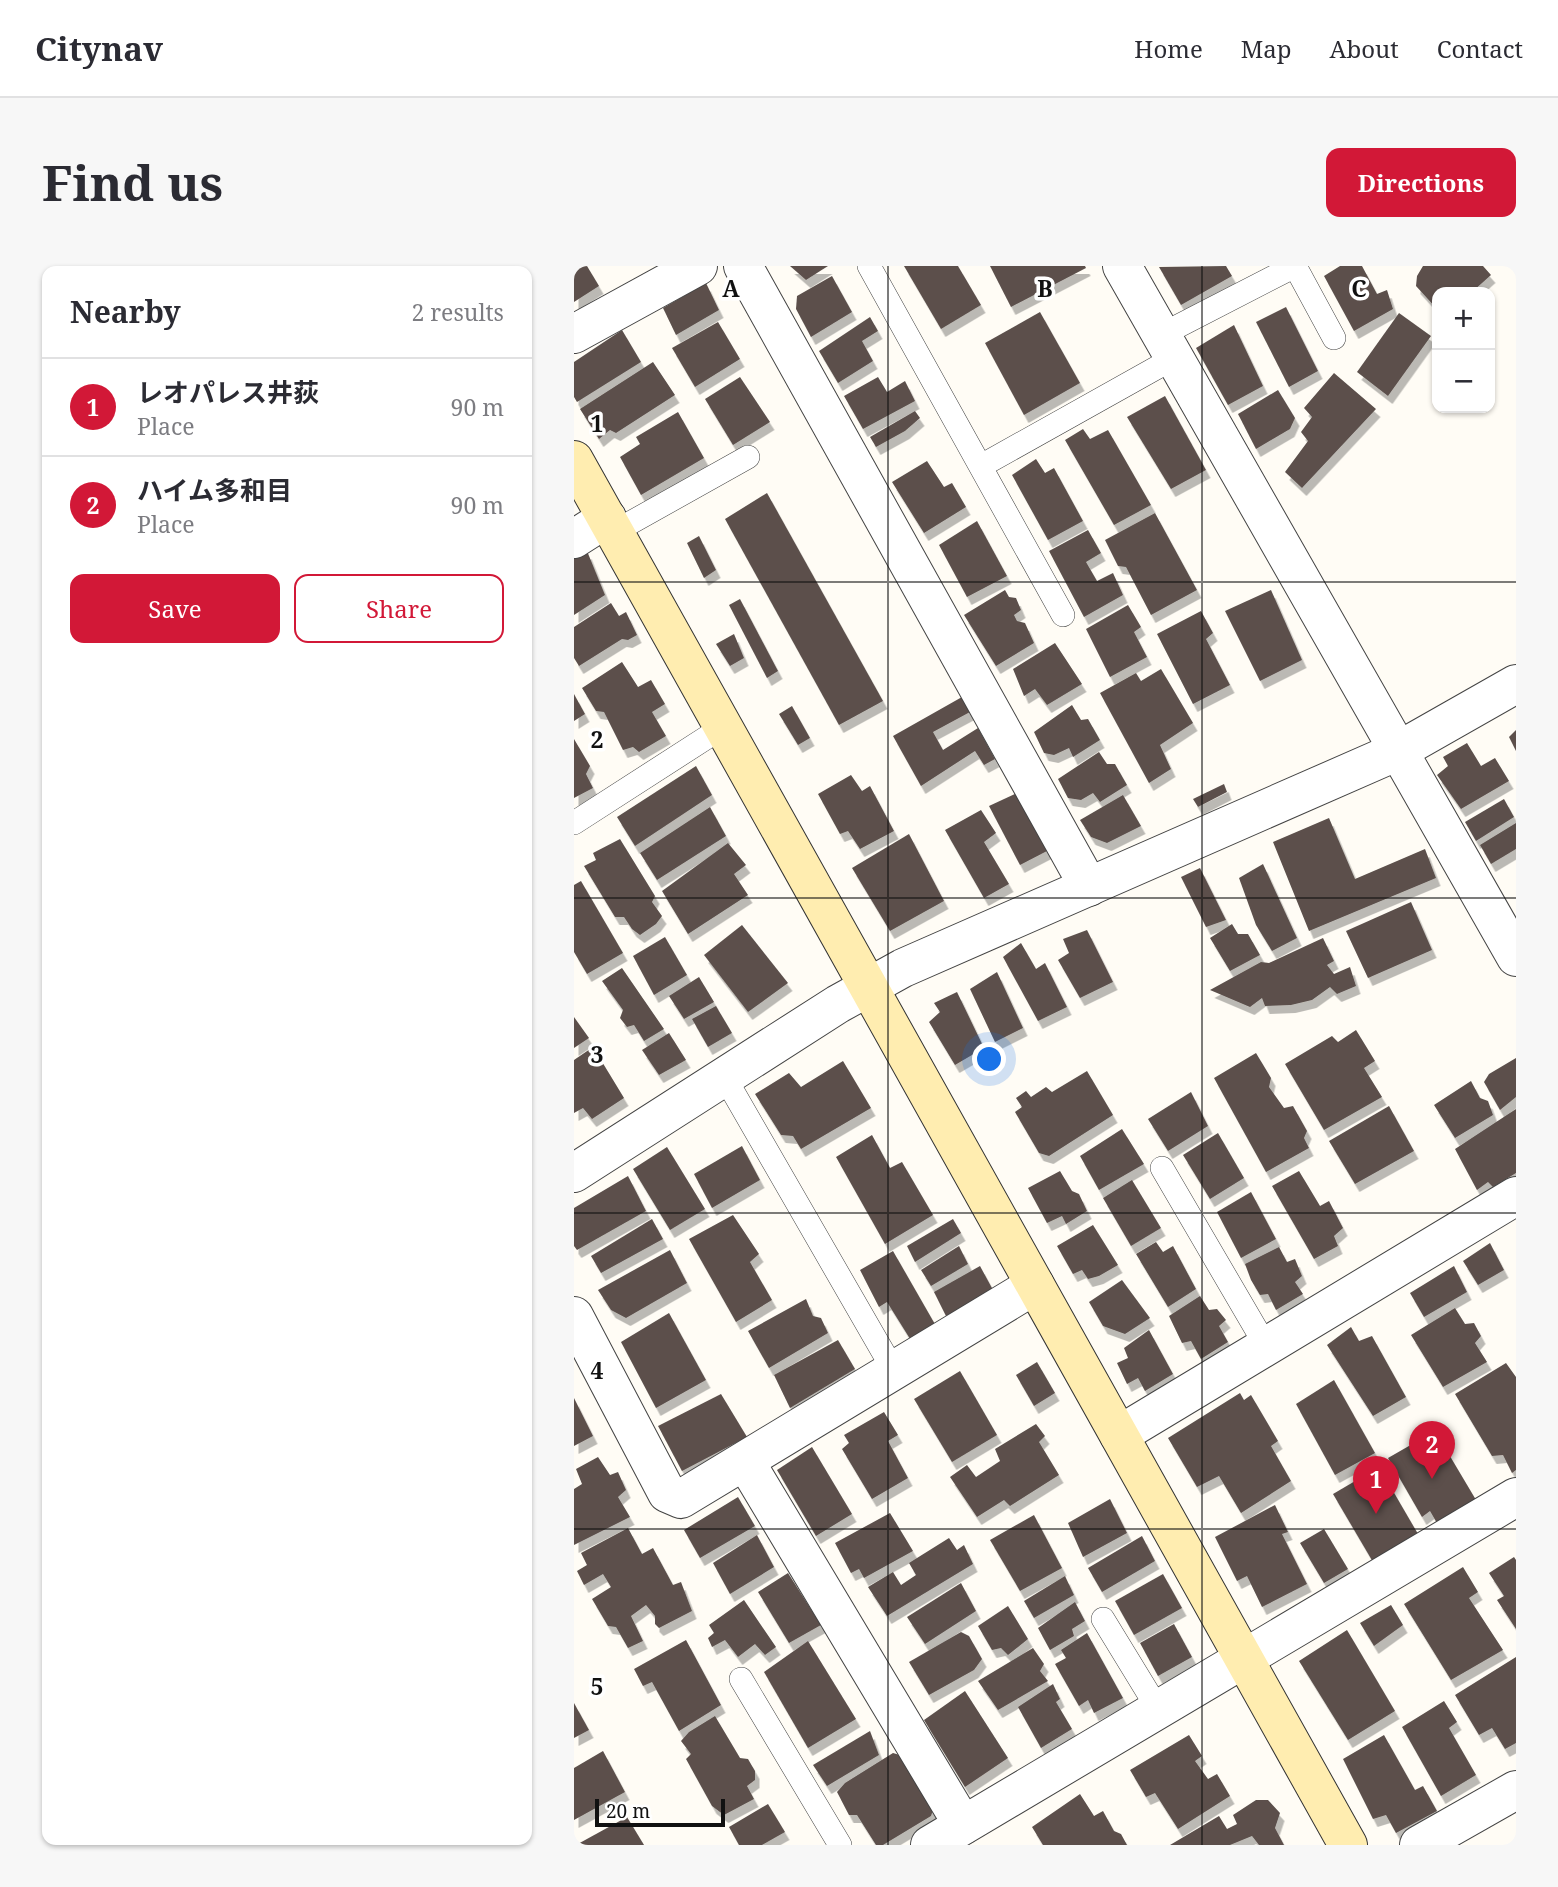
<!DOCTYPE html>
<meta charset="utf-8">
<style>
:root{--surface:#fff;--page:#f7f7f7;--text:#2b2b33;--muted:#7c7c81;--line:#e1e1e2;--accent:#d21837}
body{margin:0;font-family:"Noto Serif","Noto Sans JP",serif;background:var(--page);color:var(--text)}
.controls{position:absolute;right:21px;top:21px;display:grid;overflow:hidden;border-radius:14px;box-shadow:0 2px 5px #0004}
.controls button{width:63px;height:63px;display:grid;place-items:center;padding:0;border:0;border-bottom:2px solid var(--line);background:var(--surface);color:var(--text);font:35px sans-serif}
.scale{position:absolute;left:21px;bottom:18px;width:130px;box-sizing:border-box;padding-left:7px;border:4px solid #111;border-top:0;font-size:19px;line-height:24px;white-space:nowrap;color:#111;-webkit-text-stroke:5px #fff;paint-order:stroke}
.you{position:absolute;left:416px;top:794px;width:24px;height:24px;margin:-18px;border:5px solid #fff;border-radius:50%;background:#1a73e8;box-shadow:0 0 0 10px #1a73e833}
.badge{display:grid;place-items:center;width:46px;height:46px;border-radius:50%;background:var(--accent);color:#fff;font-size:23px;font-weight:700}
.pin{position:absolute;translate:-50% -58px;filter:drop-shadow(0 2px 4px #0008)}
.pin::after{content:'';position:absolute;top:37px;width:24px;height:21px;background:inherit;clip-path:polygon(0 0,100% 0,50% 100%)}
.list{margin:0;padding:0;list-style:none}
h2{display:flex;justify-content:space-between;align-items:center;height:91px;margin:0;padding:0 28px;font-size:30px}
h2 small{font-size:23px;font-weight:400;color:var(--muted)}
.list li{display:grid;grid-template-columns:46px 1fr auto;gap:21px;align-items:center;box-sizing:border-box;height:98px;padding:0 28px;border-top:2px solid var(--line)}
.list b{display:block;font-size:26px;white-space:nowrap}
.list p{margin:0;font-size:23px;white-space:nowrap;color:var(--muted)}
.list em{font-size:23px;font-style:normal;color:var(--muted)}
.actions{display:flex;gap:14px;padding:21px 28px}
.actions a{flex:1;padding:16px 0;border:2px solid var(--accent);border-radius:14px;text-align:center;font-size:24px;color:var(--accent)}
.actions .main{background:var(--accent);color:#fff}
.map{position:relative;flex:none;width:942px;height:1579px;overflow:hidden;border-radius:14px}
header{display:flex;align-items:center;gap:42px;box-sizing:border-box;height:98px;padding:0 35px;background:var(--surface);border-bottom:2px solid var(--line)}
header strong{font-size:33px}
nav{display:flex;gap:38px;margin-inline-start:auto;font-size:24px}
.intro{display:flex;align-items:center;justify-content:space-between;box-sizing:border-box;height:168px;padding:0 42px}
h1{margin:0;font-size:49px}
.button{padding:18px 32px;border-radius:14px;background:var(--accent);color:#fff;font-size:24px;font-weight:700}
main{display:flex;gap:42px;padding:0 42px}
aside{flex:1;background:var(--surface);border-radius:14px;box-shadow:0 2px 5px #0004}
.map>svg:first-child{display:block}
.building{fill:#5b504c;filter:url(#shadow)}
.lines{fill:none;stroke-linecap:round;stroke-linejoin:round}
.lane-casing{stroke:#444;stroke-width:24}
.street-casing{stroke:#444;stroke-width:40}
.secondary-casing{stroke:#333;stroke-width:40}
.lane{stroke:#fff;stroke-width:23}
.street{stroke:#fff;stroke-width:38}
.secondary{stroke:#ffedb0;stroke-width:38}
.grid{fill:none;stroke:#111;stroke-width:2;stroke-opacity:0.55}
.grid-label{font-size:23px;text-anchor:middle;font-weight:bold;fill:#111;stroke:#fff;stroke-width:7;stroke-linejoin:round;paint-order:stroke}
</style>
<header>
<strong>Citynav</strong>
<nav><a>Home</a><a>Map</a><a>About</a><a>Contact</a></nav>
</header>
<div class="intro"><h1>Find us</h1><a class="button">Directions</a></div>
<main>
<aside>
<h2>Nearby<small>2 results</small></h2>
<ul class="list">
<li><span class="badge">1</span><div><b>レオパレス井荻</b><p>Place</p></div><em>90 m</em></li>
<li><span class="badge">2</span><div><b>ハイム多和目</b><p>Place</p></div><em>90 m</em></li>
</ul>
<div class="actions"><a class="main">Save</a><a>Share</a></div>
</aside>
<div class="map">
<svg width="942" height="1579" viewBox="0 0 942 1579">
<defs>
<filter id="shadow"><feDropShadow dx="4.5" dy="8" stdDeviation="0" flood-color="#0004"/></filter>
</defs>
<rect width="100%" height="100%" fill="#fffcf5"/>
<g class="building">
<polygon points="0,0 13,0 25,20 0,36"/>
<polygon points="216,0 254,0 232,14"/>
<polygon points="330,0 384,0 407,39 367,63"/>
<polygon points="416,0 511,0 512,2 437,41"/>
<polygon points="652,0 658,10 607,39 585,1"/>
<polygon points="766,0 788,0 803,28 813,24 819,43 780,65 750,10"/>
<polygon points="849,0 909,0 917,9 898,26 863,26 863,43 842,20 843,10"/>
<polygon points="258,10 278,46 237,71 222,43 223,30"/>
<polygon points="132,17 145,44 102,69 89,42"/>
<polygon points="712,41 744,105 715,121 682,56"/>
<polygon points="466,46 506,117 450,149 411,77"/>
<polygon points="825,47 857,70 814,130 783,106"/>
<polygon points="296,51 304,65 288,75 299,95 264,117 245,85"/>
<polygon points="144,56 166,93 121,121 98,82"/>
<polygon points="660,59 689,120 654,139 622,82"/>
<polygon points="48,64 67,96 3,136 0,131 0,96"/>
<polygon points="79,96 101,129 42,167 36,164 25,173 6,143"/>
<polygon points="760,107 802,143 728,222 711,206 734,175 727,166 738,151 730,142"/>
<polygon points="166,111 196,156 159,179 131,133"/>
<polygon points="304,111 313,126 331,115 341,135 289,163 270,130"/>
<polygon points="704,124 721,152 716,163 682,183 664,148"/>
<polygon points="591,130 632,204 597,223 553,151"/>
<polygon points="341,145 346,152 331,165 302,181 296,171"/>
<polygon points="104,146 130,192 67,229 46,191 66,178 62,171"/>
<polygon points="509,163 516,173 534,164 577,239 540,259 491,174"/>
<polygon points="462,193 471,207 480,202 509,255 474,274 438,209"/>
<polygon points="353,195 370,221 378,217 392,241 350,267 318,216"/>
<polygon points="193,227 309,435 265,459 151,253"/>
<polygon points="581,247 623,324 577,349 552,301 544,300 531,274"/>
<polygon points="403,255 433,310 393,331 365,279"/>
<polygon points="514,264 527,287 512,296 523,315 539,307 549,329 510,351 475,285"/>
<polygon points="125,270 142,304 130,312 113,277"/>
<polygon points="13,285 31,329 0,349 0,293"/>
<polygon points="431,324 435,331 442,332 447,344 440,349 443,355 451,357 460,377 422,400 390,349"/>
<polygon points="697,324 728,394 686,415 651,345"/>
<polygon points="166,333 204,405 193,412 155,339"/>
<polygon points="37,337 45,350 52,346 63,369 54,374 48,373 5,400 0,392 0,361"/>
<polygon points="554,339 567,361 560,366 573,391 536,411 512,363"/>
<polygon points="627,345 639,367 632,373 656,419 619,438 583,368"/>
<polygon points="160,368 170,392 156,400 142,378"/>
<polygon points="481,377 508,418 473,439 461,423 450,430 439,403"/>
<polygon points="48,396 64,421 77,414 91,438 78,446 92,470 65,486 59,481 49,484 30,446 22,445 8,422"/>
<polygon points="587,403 619,457 586,479 597,503 575,517 526,427 562,407 567,415"/>
<polygon points="0,428 11,448 0,455"/>
<polygon points="388,431 396,446 359,466 369,484 404,462 421,493 410,499 401,485 347,520 319,470"/>
<polygon points="498,439 507,454 514,453 526,474 499,491 495,482 480,489 470,487 460,466"/>
<polygon points="218,440 236,472 224,479 205,448"/>
<polygon points="942,464 942,485 935,471"/>
<polygon points="0,473 16,500 12,508 19,522 0,532"/>
<polygon points="893,477 907,500 921,492 935,515 887,543 863,509 874,500 869,491"/>
<polygon points="525,486 533,498 541,498 553,519 526,536 519,527 507,534 494,532 484,513"/>
<polygon points="122,500 138,529 61,580 43,551"/>
<polygon points="277,509 288,525 296,520 320,565 286,583 274,565 266,568 244,528"/>
<polygon points="650,518 653,526 624,541 619,533"/>
<polygon points="443,527 473,585 446,599 415,540"/>
<polygon points="549,529 567,560 533,577 517,571 506,554"/>
<polygon points="930,533 940,551 902,575 891,556"/>
<polygon points="136,541 152,570 83,614 66,587"/>
<polygon points="407,544 422,567 410,576 435,618 410,632 371,564"/>
<polygon points="755,552 781,613 851,583 862,612 735,665 699,576"/>
<polygon points="942,557 942,583 917,598 906,579"/>
<polygon points="335,568 370,635 316,665 278,602"/>
<polygon points="46,573 81,630 78,636 88,650 82,658 66,669 58,663 50,651 41,651 10,600 22,594 19,587"/>
<polygon points="154,577 172,599 160,608 174,629 114,668 88,625"/>
<polygon points="689,598 723,672 698,685 682,659 665,612"/>
<polygon points="626,602 652,654 632,661 607,611"/>
<polygon points="7,615 49,687 13,708 0,686 0,619"/>
<polygon points="837,636 858,684 794,712 772,665"/>
<polygon points="658,658 664,668 674,668 686,689 656,705 636,672"/>
<polygon points="168,659 214,717 174,746 130,689"/>
<polygon points="513,664 539,716 506,732 484,694 495,687 489,673"/>
<polygon points="91,671 113,709 80,729 59,690"/>
<polygon points="749,672 760,695 753,699 760,708 776,701 782,720 763,728 756,721 738,734 717,739 691,740 688,732 676,741 636,724 687,696 695,697"/>
<polygon points="447,677 462,703 471,697 493,741 464,755 429,691"/>
<polygon points="48,702 90,763 70,775 60,759 53,761 46,752 49,744 28,715"/>
<polygon points="423,706 449,762 421,776 396,723"/>
<polygon points="125,711 140,736 110,753 95,730"/>
<polygon points="383,726 410,782 381,799 355,756 366,746 360,737"/>
<polygon points="142,740 158,767 134,781 118,753"/>
<polygon points="0,751 15,772 0,782"/>
<polygon points="782,764 801,795 790,802 808,831 750,864 711,798 758,770 764,776"/>
<polygon points="95,767 112,794 85,809 68,784"/>
<polygon points="19,781 50,832 18,853 9,842 0,847 0,794"/>
<polygon points="682,787 697,812 695,821 710,842 719,840 733,865 730,872 735,882 692,906 640,812"/>
<polygon points="942,792 942,831 926,844 910,816 915,808"/>
<polygon points="269,795 297,842 227,883 219,870 207,869 181,828 215,807 227,821"/>
<polygon points="513,805 539,849 475,890 465,887 441,846 448,841 442,832 452,825 457,831 472,821 478,826"/>
<polygon points="897,815 906,832 914,835 919,849 881,872 860,839"/>
<polygon points="617,826 634,860 594,885 574,853"/>
<polygon points="815,840 840,885 781,918 755,875"/>
<polygon points="942,843 942,907 919,921 914,916 903,924 881,883"/>
<polygon points="548,863 570,898 525,924 506,890"/>
<polygon points="644,867 670,912 636,933 609,889"/>
<polygon points="298,869 316,902 328,896 359,949 311,978 262,891"/>
<polygon points="168,880 186,914 138,942 120,908"/>
<polygon points="93,881 131,943 96,964 59,903"/>
<polygon points="486,905 498,925 505,928 513,945 492,958 488,950 473,957 454,922"/>
<polygon points="725,905 746,940 755,935 769,962 760,970 764,980 740,993 698,920"/>
<polygon points="54,910 72,945 3,984 0,980 0,942"/>
<polygon points="558,914 587,962 557,980 529,932"/>
<polygon points="677,926 702,973 667,992 643,946"/>
<polygon points="159,949 185,988 176,996 198,1034 162,1056 115,973"/>
<polygon points="78,953 89,973 27,1007 17,990"/>
<polygon points="379,953 387,967 341,996 333,980"/>
<polygon points="519,959 544,999 525,1010 514,1013 508,1004 499,1008 483,980"/>
<polygon points="582,976 589,986 599,980 622,1023 594,1041 562,988"/>
<polygon points="916,977 930,1004 904,1019 889,995"/>
<polygon points="385,980 394,998 357,1020 347,1004"/>
<polygon points="705,981 713,996 721,993 728,1010 721,1016 729,1028 702,1044 694,1028 686,1029 677,1014 671,998"/>
<polygon points="96,984 113,1017 52,1052 37,1044 24,1024"/>
<polygon points="319,985 362,1060 338,1076 313,1036 305,1041 286,1004"/>
<polygon points="406,1000 419,1024 372,1050 360,1026"/>
<polygon points="880,1000 893,1026 850,1051 836,1027"/>
<polygon points="548,1014 576,1052 551,1068 529,1060 515,1036"/>
<polygon points="626,1030 635,1044 643,1043 652,1054 645,1060 654,1076 627,1093 617,1075 608,1077 595,1050"/>
<polygon points="232,1033 239,1050 247,1052 254,1067 195,1102 174,1065"/>
<polygon points="881,1042 891,1058 900,1057 907,1070 901,1077 913,1096 869,1121 837,1069"/>
<polygon points="95,1047 132,1114 82,1142 47,1076"/>
<polygon points="777,1061 785,1075 798,1070 832,1131 799,1150 753,1079"/>
<polygon points="575,1064 599,1108 571,1125 564,1112 553,1118 543,1097 554,1092 550,1082"/>
<polygon points="264,1074 281,1103 216,1142 200,1109"/>
<polygon points="463,1096 481,1127 460,1140 442,1109"/>
<polygon points="932,1097 942,1111 942,1204 938,1207 929,1189 918,1190 881,1128"/>
<polygon points="386,1105 423,1169 378,1196 340,1133"/>
<polygon points="760,1114 801,1187 761,1209 722,1138"/>
<polygon points="666,1127 670,1134 677,1129 704,1175 697,1180 717,1215 667,1247 645,1210 623,1221 594,1172"/>
<polygon points="147,1128 173,1171 108,1205 84,1160"/>
<polygon points="0,1132 19,1170 0,1180"/>
<polygon points="310,1146 324,1169 314,1175 334,1212 298,1233 268,1183 275,1177 270,1169"/>
<polygon points="462,1158 471,1170 465,1176 485,1209 436,1240 430,1234 403,1251 376,1211 393,1199 402,1211 426,1195 421,1183"/>
<polygon points="861,1165 902,1234 863,1257 856,1245 848,1251 814,1192"/>
<polygon points="238,1181 278,1248 242,1270 203,1204"/>
<polygon points="24,1191 36,1209 44,1206 52,1224 44,1231 56,1251 0,1279 0,1223 8,1218 2,1203"/>
<polygon points="805,1201 844,1268 799,1296 759,1228"/>
<polygon points="164,1231 181,1260 126,1292 110,1264"/>
<polygon points="536,1233 553,1267 509,1291 494,1257"/>
<polygon points="701,1239 714,1266 708,1268 733,1318 688,1341 673,1310 663,1315 641,1271"/>
<polygon points="316,1247 339,1285 290,1312 285,1303 277,1307 261,1277"/>
<polygon points="460,1249 488,1302 446,1325 416,1274"/>
<polygon points="54,1262 68,1288 79,1282 99,1319 107,1316 118,1345 85,1362 81,1358 81,1350 72,1339 57,1350 69,1375 54,1382 42,1361 34,1360 18,1333 37,1321 29,1308 10,1319 3,1305 13,1299 7,1287"/>
<polygon points="750,1263 774,1303 750,1317 726,1277"/>
<polygon points="183,1269 200,1301 156,1328 139,1297"/>
<polygon points="568,1270 581,1295 528,1326 514,1302"/>
<polygon points="375,1272 383,1284 390,1279 399,1298 313,1350 294,1321 319,1306 327,1319 342,1309 335,1297"/>
<polygon points="940,1291 942,1294 942,1363 923,1334 930,1330 915,1307"/>
<polygon points="889,1301 904,1326 895,1332 929,1384 877,1414 830,1338"/>
<polygon points="214,1307 247,1359 215,1377 184,1326"/>
<polygon points="589,1308 608,1342 560,1369 541,1335"/>
<polygon points="491,1310 500,1329 460,1352 450,1335"/>
<polygon points="387,1317 402,1345 351,1378 333,1351"/>
<polygon points="170,1334 202,1381 191,1389 181,1378 164,1391 151,1374 138,1381 134,1372 140,1367 135,1359"/>
<polygon points="501,1336 511,1355 498,1363 500,1370 476,1384 464,1362"/>
<polygon points="817,1339 829,1359 800,1380 786,1357"/>
<polygon points="434,1340 454,1373 434,1389 427,1382 418,1384 404,1360"/>
<polygon points="600,1358 618,1391 584,1410 566,1377"/>
<polygon points="773,1364 821,1445 774,1474 725,1395"/>
<polygon points="387,1366 395,1370 408,1393 400,1404 355,1429 335,1396"/>
<polygon points="513,1367 549,1432 520,1447 514,1434 505,1440 481,1398 492,1392 487,1384"/>
<polygon points="112,1374 147,1439 105,1465 78,1416 69,1420 60,1403"/>
<polygon points="234,1375 282,1453 234,1482 190,1406"/>
<polygon points="459,1382 470,1398 466,1405 474,1415 424,1444 404,1415"/>
<polygon points="942,1391 942,1477 931,1483 918,1462 905,1469 881,1429"/>
<polygon points="479,1418 486,1433 482,1436 498,1463 467,1482 444,1441"/>
<polygon points="391,1425 434,1492 391,1521 350,1454"/>
<polygon points="870,1435 883,1456 875,1462 902,1509 867,1530 828,1461"/>
<polygon points="0,1437 15,1464 0,1472"/>
<polygon points="141,1450 166,1492 174,1493 181,1505 181,1514 173,1520 180,1533 150,1549 138,1540 112,1493 117,1488 107,1475 115,1466"/>
<polygon points="296,1465 305,1489 253,1520 239,1499"/>
<polygon points="615,1469 628,1490 621,1495 634,1513 643,1508 656,1530 604,1563 581,1527 572,1531 556,1504"/>
<polygon points="810,1469 841,1524 849,1520 863,1545 822,1567 812,1549 799,1553 769,1493"/>
<polygon points="29,1485 51,1526 0,1554 0,1502"/>
<polygon points="319,1487 329,1490 361,1538 357,1550 309,1579 302,1579 283,1549 275,1549 263,1526 271,1517"/>
<polygon points="506,1528 520,1550 529,1545 540,1565 547,1568 553,1579 469,1579 458,1561"/>
<polygon points="682,1534 694,1534 706,1547 701,1562 710,1579 685,1579 678,1570 656,1579 596,1579 645,1550 653,1563 663,1558 659,1549"/>
<polygon points="194,1538 211,1566 188,1579 165,1579 155,1561"/>
<polygon points="53,1551 70,1579 2,1579"/>
</g>
<g class="lines">
<g class="lane-casing">
<g id="lane">
<polyline points="295,0 489,349"/>
<polyline points="721,0 760,72"/>
<polyline points="587,69 721,0"/>
<polyline points="407,200 600,92"/>
<polyline points="40,266 174,191"/>
<polyline points="0,557 149,461"/>
<polyline points="150,810 320,1105"/>
<polyline points="588,902 692,1080"/>
<polyline points="529,1353 584,1443"/>
<polyline points="167,1413 266,1579"/>
</g>
</g>
<g class="street-casing">
<g id="street">
<polyline points="169,0 515,621"/>
<polyline points="548,0 942,691"/>
<polyline points="0,68 124,0"/>
<polyline points="0,273 33,252"/>
<polyline points="0,907 264,738 329,702 824,485 942,418"/>
<polyline points="0,1050 93,1227 107,1233 461,1019"/>
<polyline points="545,1169 942,930"/>
<polyline points="171,1195 389,1559"/>
<polyline points="356,1579 942,1231"/>
<polyline points="845,1579 942,1524"/>
</g>
</g>
<g class="secondary-casing">
<polyline id="secondary" points="0,194 774,1579"/>
</g>
<use href="#lane" class="lane"/>
<use href="#street" class="street"/>
<use href="#secondary" class="secondary"/>
</g>
<path class="grid" d="M314 0V1579M628 0V1579M0 316H942M0 632H942M0 947H942M0 1263H942"/>
<g class="grid-label">
<text x="157" y="31">A</text>
<text x="471" y="31">B</text>
<text x="785" y="31">C</text>
<text x="23" y="166">1</text>
<text x="23" y="482">2</text>
<text x="23" y="797">3</text>
<text x="23" y="1113">4</text>
<text x="23" y="1429">5</text>
</g>
</svg>
<div class="controls">
<button>+</button>
<button>−</button>
</div>
<div class="scale">20 m</div>
<div class="you"></div>
<div class="pin badge" style="left:802px;top:1248px">1</div>
<div class="pin badge" style="left:858px;top:1213px">2</div>
</div>
</main>
